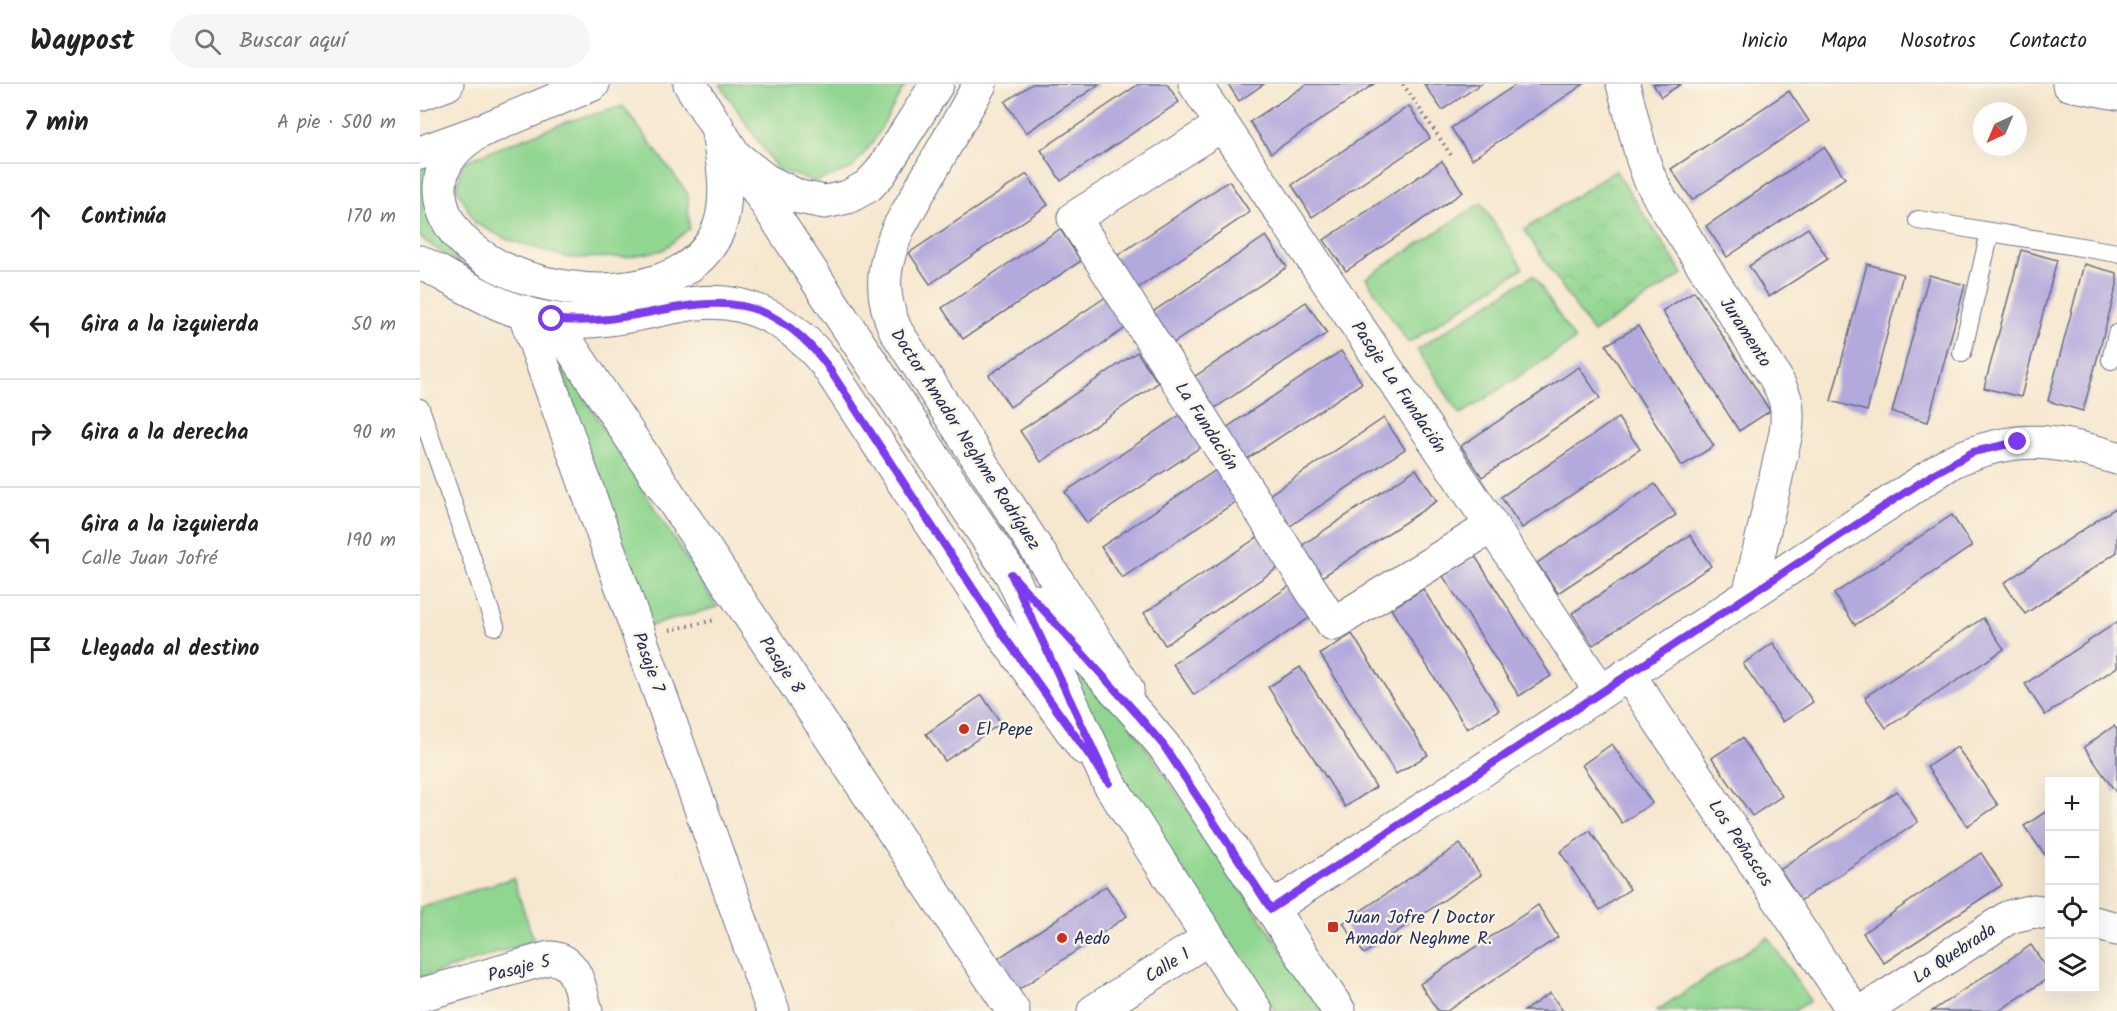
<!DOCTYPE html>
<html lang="es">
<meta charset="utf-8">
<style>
:root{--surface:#fff;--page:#f6f6f6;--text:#222;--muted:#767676;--line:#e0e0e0}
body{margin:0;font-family:Kalam,sans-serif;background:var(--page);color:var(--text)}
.controls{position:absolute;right:18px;bottom:18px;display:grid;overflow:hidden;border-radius:0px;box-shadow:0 6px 24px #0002}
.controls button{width:54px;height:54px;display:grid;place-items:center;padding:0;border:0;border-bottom:2px solid var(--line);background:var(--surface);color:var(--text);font:30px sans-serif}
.compass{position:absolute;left:1553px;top:18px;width:54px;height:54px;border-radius:50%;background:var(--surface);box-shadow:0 6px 24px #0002;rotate:224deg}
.stop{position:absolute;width:18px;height:18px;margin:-14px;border:4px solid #7c3aed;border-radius:50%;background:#fff}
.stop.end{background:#7c3aed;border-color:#fff;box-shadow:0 2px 6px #0008}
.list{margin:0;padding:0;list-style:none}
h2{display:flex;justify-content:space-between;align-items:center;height:78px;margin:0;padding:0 24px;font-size:26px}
h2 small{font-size:20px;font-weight:400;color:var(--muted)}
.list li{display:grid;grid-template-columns:39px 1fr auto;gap:18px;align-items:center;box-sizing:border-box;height:108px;padding:0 24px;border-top:2px solid var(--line)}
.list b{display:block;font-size:22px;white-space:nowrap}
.list p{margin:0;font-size:20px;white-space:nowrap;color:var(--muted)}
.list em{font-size:20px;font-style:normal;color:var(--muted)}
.icon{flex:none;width:33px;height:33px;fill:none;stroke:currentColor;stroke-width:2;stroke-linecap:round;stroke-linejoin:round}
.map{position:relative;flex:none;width:1697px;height:927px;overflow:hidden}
header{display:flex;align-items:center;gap:36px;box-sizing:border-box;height:84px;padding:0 30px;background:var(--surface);border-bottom:2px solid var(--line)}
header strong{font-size:28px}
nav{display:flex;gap:33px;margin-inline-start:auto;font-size:21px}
.search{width:420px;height:54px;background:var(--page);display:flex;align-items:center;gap:15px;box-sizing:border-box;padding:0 21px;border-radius:33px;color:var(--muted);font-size:22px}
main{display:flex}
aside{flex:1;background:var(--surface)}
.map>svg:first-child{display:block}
.green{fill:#90d690;stroke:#568277;stroke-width:1.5}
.park{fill:url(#park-crowns);stroke:#568277;stroke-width:1.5}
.building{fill:#b3a9dd}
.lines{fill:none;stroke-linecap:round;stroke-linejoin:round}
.service-casing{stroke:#686f86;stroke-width:20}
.minor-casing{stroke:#686f86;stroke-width:35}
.tertiary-casing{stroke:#686f86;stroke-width:35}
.secondary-casing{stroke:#686f86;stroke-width:35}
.primary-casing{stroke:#686f86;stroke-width:35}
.motorway-casing{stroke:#686f86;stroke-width:35}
.path{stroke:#686f86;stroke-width:4;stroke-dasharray:1.5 4.5;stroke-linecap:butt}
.service{stroke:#fff;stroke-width:18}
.minor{stroke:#fff;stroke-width:33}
.tertiary{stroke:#fff;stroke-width:33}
.secondary{stroke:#fff;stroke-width:33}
.primary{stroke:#fff;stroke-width:33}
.motorway{stroke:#fff;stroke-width:33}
.route{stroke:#7c3aed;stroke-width:8}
.poi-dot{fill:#c8321e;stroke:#fcf5e5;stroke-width:2}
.labels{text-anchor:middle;stroke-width:4.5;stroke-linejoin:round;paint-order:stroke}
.street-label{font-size:18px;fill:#1b2f5e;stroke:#fcf5e5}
.poi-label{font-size:18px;fill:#1b2f5e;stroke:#fcf5e5;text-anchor:start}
</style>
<header>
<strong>Waypost</strong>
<div class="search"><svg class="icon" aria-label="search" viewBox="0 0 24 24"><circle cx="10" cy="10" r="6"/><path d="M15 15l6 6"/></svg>Buscar aquí</div>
<nav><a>Inicio</a><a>Mapa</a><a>Nosotros</a><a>Contacto</a></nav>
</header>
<main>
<aside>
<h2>7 min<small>A pie · 500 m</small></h2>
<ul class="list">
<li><svg class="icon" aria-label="ahead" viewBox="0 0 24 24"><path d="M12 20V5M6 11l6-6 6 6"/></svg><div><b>Continúa</b></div><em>170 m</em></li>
<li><svg class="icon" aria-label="left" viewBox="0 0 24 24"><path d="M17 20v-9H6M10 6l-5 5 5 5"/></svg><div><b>Gira a la izquierda</b></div><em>50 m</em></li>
<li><svg class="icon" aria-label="right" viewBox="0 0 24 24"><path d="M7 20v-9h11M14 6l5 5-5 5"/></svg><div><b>Gira a la derecha</b></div><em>90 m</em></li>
<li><svg class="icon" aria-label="left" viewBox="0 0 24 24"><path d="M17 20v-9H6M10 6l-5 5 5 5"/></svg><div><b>Gira a la izquierda</b><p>Calle Juan Jofré</p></div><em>190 m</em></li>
<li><svg class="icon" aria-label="arrive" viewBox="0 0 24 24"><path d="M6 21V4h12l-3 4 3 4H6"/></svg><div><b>Llegada al destino</b></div></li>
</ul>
</aside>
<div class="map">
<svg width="1697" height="927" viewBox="0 0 1697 927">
<defs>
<pattern id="park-crowns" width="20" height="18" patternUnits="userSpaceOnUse" patternTransform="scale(1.5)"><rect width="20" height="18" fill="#90d690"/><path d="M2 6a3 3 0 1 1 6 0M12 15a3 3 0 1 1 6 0" fill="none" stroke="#7cb87f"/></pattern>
</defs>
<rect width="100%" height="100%" fill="#fcf5e5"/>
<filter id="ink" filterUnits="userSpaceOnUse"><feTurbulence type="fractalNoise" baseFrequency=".0167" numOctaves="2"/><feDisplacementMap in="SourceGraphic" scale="12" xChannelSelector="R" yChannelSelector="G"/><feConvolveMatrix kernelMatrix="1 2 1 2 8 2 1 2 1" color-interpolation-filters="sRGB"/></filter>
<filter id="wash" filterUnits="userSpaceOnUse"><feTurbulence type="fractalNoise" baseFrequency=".008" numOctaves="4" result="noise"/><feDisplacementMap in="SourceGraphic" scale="24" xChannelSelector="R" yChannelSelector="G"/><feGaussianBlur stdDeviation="1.35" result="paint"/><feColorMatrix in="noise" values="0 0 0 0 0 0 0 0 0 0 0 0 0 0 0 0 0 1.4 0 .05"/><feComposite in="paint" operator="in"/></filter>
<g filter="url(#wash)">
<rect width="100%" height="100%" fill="#f6e7cf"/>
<g class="green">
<polygon points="300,0 486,0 453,58 432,84 395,98 357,85"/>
<polygon points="203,22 268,110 269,145 243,166 206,173 149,174 86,155 55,139 37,104 43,78 146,38"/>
<polygon points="6,81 8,113 38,163 38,180 0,153 0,83"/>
<polygon points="1061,119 1103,184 988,259 946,194"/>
<polygon points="1113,191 1155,256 1040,331 997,265"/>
<polygon points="137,270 297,523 226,543"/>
<polygon points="663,586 707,635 903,927 855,927 691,679 652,595"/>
<polygon points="93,794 114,857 0,894 0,823"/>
<polygon points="1348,853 1390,917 1374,927 1236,927"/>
</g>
<polygon class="park" points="1195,86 1263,190 1173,249 1104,146"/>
<g id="blocks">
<g class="building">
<polygon points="612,0 680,0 606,49 585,18"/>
<polygon points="719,0 747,0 759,18 641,97 621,66"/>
<polygon points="808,0 844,0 819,17"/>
<polygon points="887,0 954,0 851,69 830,38"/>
<polygon points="1004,0 1061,0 1022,26"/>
<polygon points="1097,0 1164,0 1052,75 1031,44"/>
<polygon points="1233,0 1261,0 1241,13"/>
<polygon points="1369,7 1389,37 1272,116 1251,85"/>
<polygon points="989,22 1010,54 892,133 872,101"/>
<polygon points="1404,63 1425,94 1307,173 1286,142"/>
<polygon points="1022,77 1043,108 926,187 904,156"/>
<polygon points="607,90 628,121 510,200 489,169"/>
<polygon points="809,97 830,128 712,208 691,176"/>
<polygon points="1388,144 1408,175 1349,213 1329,182"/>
<polygon points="640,145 661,177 543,255 522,224"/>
<polygon points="846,152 867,183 749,262 728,231"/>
<polygon points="1601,166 1637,176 1601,313 1564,304"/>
<polygon points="1447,180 1483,190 1447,327 1411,317"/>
<polygon points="1664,180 1697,189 1697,201 1663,327 1628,317"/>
<polygon points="1509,191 1545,201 1508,338 1472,328"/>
<polygon points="1274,207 1350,327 1319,347 1242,227"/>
<polygon points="686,213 707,243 590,323 569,291"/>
<polygon points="886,218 907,249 789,328 768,297"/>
<polygon points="1218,242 1294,362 1262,382 1186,261"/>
<polygon points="921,267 942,299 824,377 803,346"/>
<polygon points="717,268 738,299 621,378 600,347"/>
<polygon points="1159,283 1180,314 1062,393 1041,362"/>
<polygon points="763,329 785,360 667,439 645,408"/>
<polygon points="964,334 985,365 867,444 846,413"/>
<polygon points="1198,334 1220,365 1102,444 1081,413"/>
<polygon points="799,384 820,415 702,494 681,463"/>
<polygon points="996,385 1017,417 899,495 878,464"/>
<polygon points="1235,400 1256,431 1138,509 1117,479"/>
<polygon points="1697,423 1697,468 1605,530 1584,499"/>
<polygon points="1532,431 1552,462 1435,541 1414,510"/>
<polygon points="841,451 862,481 745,561 724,529"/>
<polygon points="1270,451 1291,482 1173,561 1152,529"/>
<polygon points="1055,472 1131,592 1099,612 1023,492"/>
<polygon points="871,501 892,532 774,611 753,580"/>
<polygon points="1003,505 1079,626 1047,645 971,525"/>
<polygon points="1563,534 1584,565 1466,644 1445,613"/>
<polygon points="1697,538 1697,583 1625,631 1605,600"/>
<polygon points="932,550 1008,671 976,690 900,570"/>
<polygon points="1353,559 1393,618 1363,638 1323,580"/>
<polygon points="880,583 956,703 925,723 848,603"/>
<polygon points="562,611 581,639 525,677 506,650"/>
<polygon points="1694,642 1697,646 1697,710 1664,663"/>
<polygon points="1322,654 1362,712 1332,732 1292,674"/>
<polygon points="1192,660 1232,719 1202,739 1162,681"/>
<polygon points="1537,663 1578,721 1547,742 1507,683"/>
<polygon points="1477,707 1498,738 1380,817 1360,786"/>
<polygon points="1630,725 1630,778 1604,742"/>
<polygon points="1170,747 1210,805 1180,826 1140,768"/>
<polygon points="1040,760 1061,791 944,870 923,839"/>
<polygon points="1561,769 1582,801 1464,879 1443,849"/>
<polygon points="686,802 707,832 597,907 576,876"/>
<polygon points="1118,821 1138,853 1027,927 1018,927 1000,900"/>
<polygon points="1611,861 1630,889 1630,893 1579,927 1512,927"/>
<polygon points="1130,909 1143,927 1104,927"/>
</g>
</g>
</g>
<g filter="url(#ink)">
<use href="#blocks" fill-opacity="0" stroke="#686f86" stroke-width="1.5"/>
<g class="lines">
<g class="service-casing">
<g id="service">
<polyline points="1498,136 1697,169"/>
<polyline points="1542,269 1570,148"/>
<polyline points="1691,276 1697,250"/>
<polyline points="0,324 75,542"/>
</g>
</g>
<g class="minor-casing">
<g id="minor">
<polyline points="775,0 1072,442 1181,608"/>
<path d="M1203 0 1222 73 1229 93 1241 116 1355 293C1367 315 1369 323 1366 349L1329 512"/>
<polyline points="1649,0 1697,9"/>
<polyline points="802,41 654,134 913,540 1072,442"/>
<polyline points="104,228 353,927"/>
<polyline points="132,235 593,927"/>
<polyline points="1208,590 1434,927"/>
<path d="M851 825 1533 377C1595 350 1634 355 1697 374"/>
<polyline points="1674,839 1697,845"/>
<path d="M0 911 129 874C157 874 160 905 166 927"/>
<polyline points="674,927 789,854"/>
<polyline points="1444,927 1589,833 1613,827 1630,829"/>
</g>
</g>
<g class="tertiary-casing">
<g id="tertiary">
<path d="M560 0 478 145C462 183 459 210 476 247L707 605"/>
<path d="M0 178C48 203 89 233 146 237 191 240 233 225 277 219 330 213 374 240 406 280L584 552 664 664"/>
</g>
</g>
<g class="secondary-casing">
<g id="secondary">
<polyline points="270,0 315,72 591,490 689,699 836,927"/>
<polyline points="615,517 718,631 744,662 919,927"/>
</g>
</g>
<g class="primary-casing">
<g id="primary">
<path d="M61 47C39 59 21 76 20 102 15 208 262 252 300 141 310 110 302 73 297 42"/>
<polyline points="0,69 61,47 173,0"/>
<polyline points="315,72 345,96 379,113 405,118 428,113 448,102 461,88 517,0"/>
</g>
</g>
<g class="motorway-casing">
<polyline id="motorway" points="0,10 27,0"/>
</g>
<g class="path">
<polyline points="983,0 1033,74"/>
<polyline points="250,546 295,536"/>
</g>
<use href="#service" class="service"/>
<use href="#minor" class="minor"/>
<use href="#tertiary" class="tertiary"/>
<use href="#secondary" class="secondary"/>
<use href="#primary" class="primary"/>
<use href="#motorway" class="motorway"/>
</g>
</g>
<g class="lines" filter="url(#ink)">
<path class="route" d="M132 235C241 249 319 168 406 280L584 552 689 699 591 490 718 631 744 662 851 825 1515 389 1553 368 1598 358"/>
</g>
<g class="poi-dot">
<circle cx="544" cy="645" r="6"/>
<rect x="907" y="837" width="12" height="12" rx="3"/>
<circle cx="642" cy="854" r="6"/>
</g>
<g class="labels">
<g class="street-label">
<text transform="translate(1326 248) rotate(57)" y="6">Juramento</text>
<text transform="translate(979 303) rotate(56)" y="6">Pasaje La Fundación</text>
<text transform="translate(787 342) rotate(57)" y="6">La Fundación</text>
<text transform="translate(546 355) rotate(57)" y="6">Doctor Amador Neghme Rodríguez</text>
<text transform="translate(229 578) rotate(70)" y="6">Pasaje 7</text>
<text transform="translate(362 581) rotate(56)" y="6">Pasaje 8</text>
<text transform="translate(1321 759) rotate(56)" y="6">Los Peñascos</text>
<text transform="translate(1534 869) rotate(-33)" y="6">La Quebrada</text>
<text transform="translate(747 881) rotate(-32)" y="6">Calle 1</text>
<text transform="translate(99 884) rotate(-14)" y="6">Pasaje 5</text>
</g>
<g class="poi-label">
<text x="556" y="651">El Pepe</text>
<text x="925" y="839">Juan Jofre / Doctor<tspan x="925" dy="21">Amador Neghme R.</tspan></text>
<text x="654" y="860">Aedo</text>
</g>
</g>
</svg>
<div class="controls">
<button>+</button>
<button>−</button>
<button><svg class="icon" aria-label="locate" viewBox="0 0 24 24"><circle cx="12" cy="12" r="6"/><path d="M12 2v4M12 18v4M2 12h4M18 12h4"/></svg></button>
<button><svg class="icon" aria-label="layers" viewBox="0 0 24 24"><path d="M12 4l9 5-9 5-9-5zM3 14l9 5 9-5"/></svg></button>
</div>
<svg class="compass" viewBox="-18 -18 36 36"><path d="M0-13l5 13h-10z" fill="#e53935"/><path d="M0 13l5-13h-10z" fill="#767676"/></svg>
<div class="stop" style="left:132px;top:235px"></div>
<div class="stop end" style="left:1598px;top:358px"></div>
</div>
</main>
